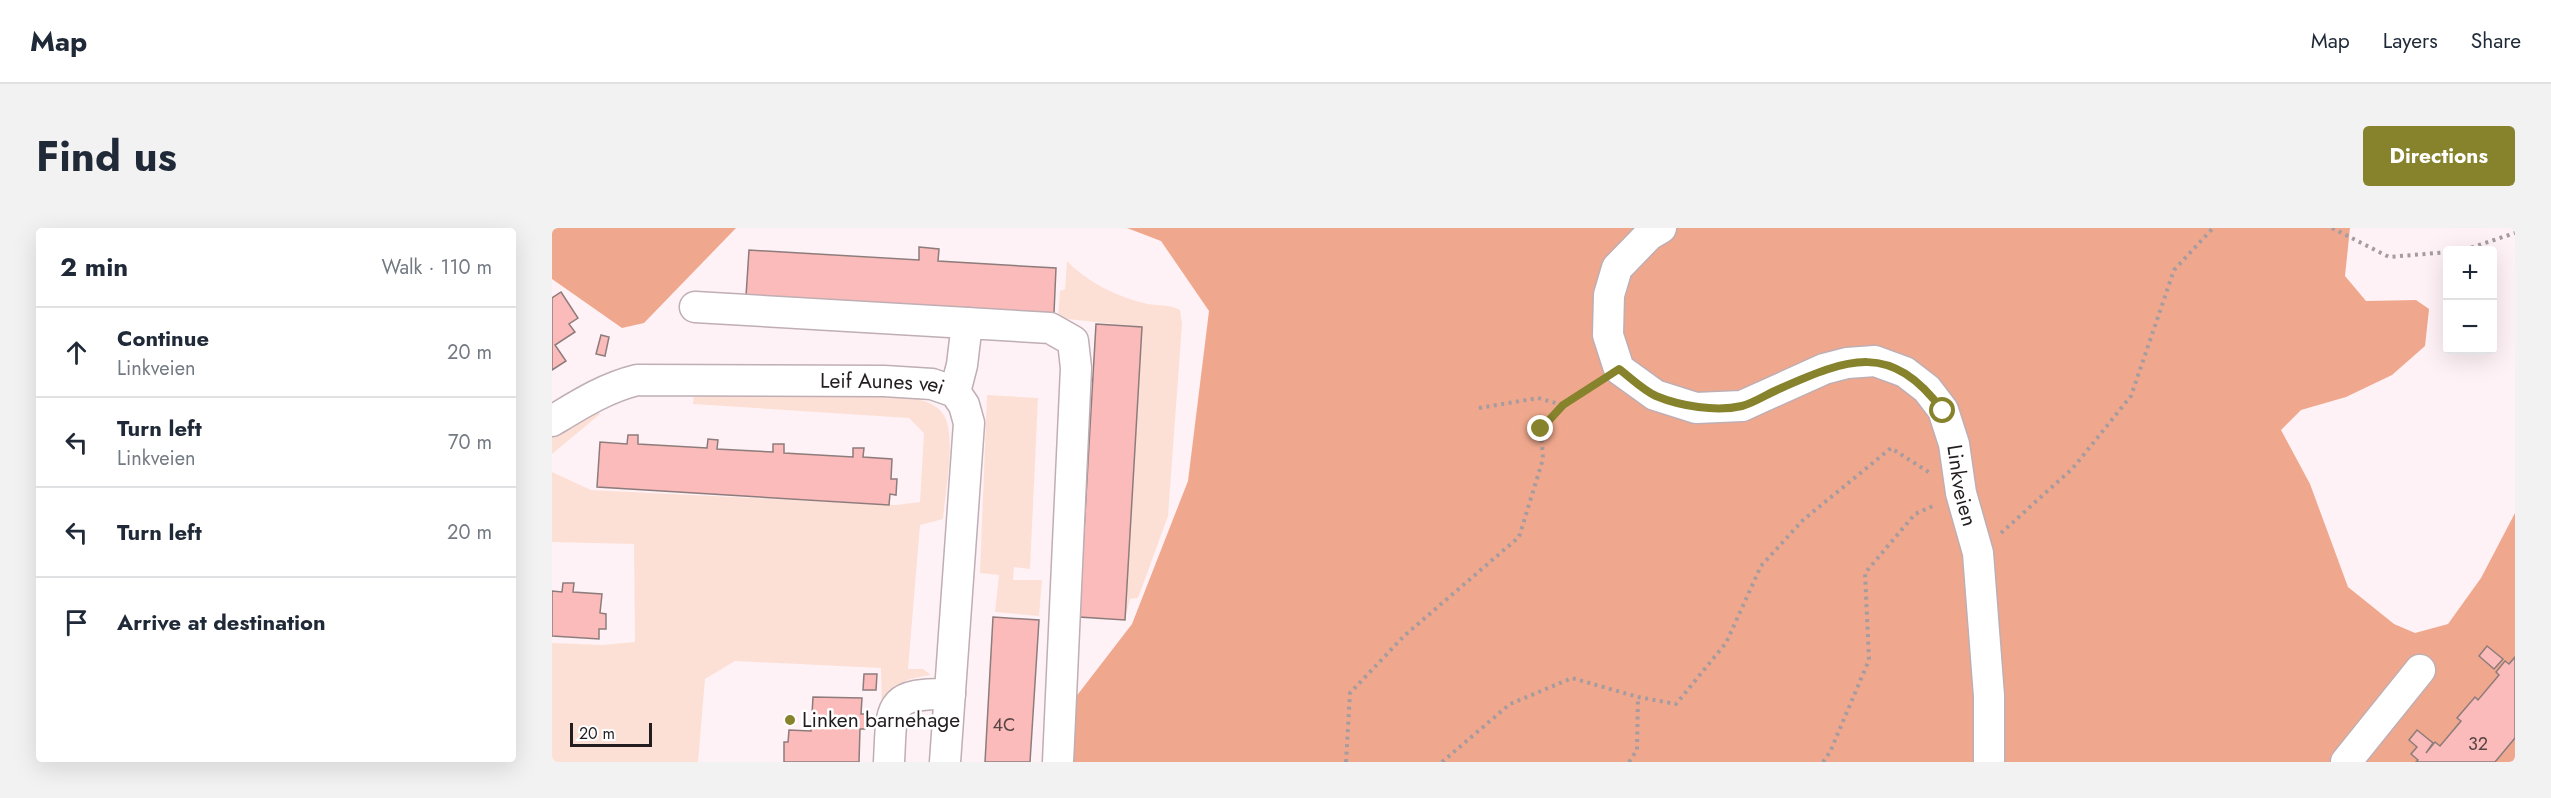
<!DOCTYPE html>
<meta charset="utf-8">
<style>
:root{--surface:#fff;--page:#f2f2f3;--text:#1f2937;--muted:#747a83;--line:#e0e1e3;--accent:#86832c}
body{margin:0;font-family:Jost,sans-serif;background:var(--page);color:var(--text)}
.controls{position:absolute;right:18px;top:18px;display:grid;overflow:hidden;border-radius:6px;box-shadow:0 6px 24px #0002}
.controls button{width:54px;height:54px;display:grid;place-items:center;padding:0;border:0;border-bottom:2px solid var(--line);background:var(--surface);color:var(--text);font:30px sans-serif}
.scale{position:absolute;left:18px;bottom:15px;width:82px;box-sizing:border-box;padding-left:6px;border:3px solid #231d1f;border-top:0;font-size:16px;line-height:21px;white-space:nowrap;color:#231d1f;-webkit-text-stroke:4px #fff;paint-order:stroke}
.stop{position:absolute;width:18px;height:18px;margin:-14px;border:4px solid #86832c;border-radius:50%;background:#fff}
.stop.end{background:#86832c;border-color:#fff;box-shadow:0 2px 6px #0008}
.list{margin:0;padding:0;list-style:none}
h2{display:flex;justify-content:space-between;align-items:center;height:78px;margin:0;padding:0 24px;font-size:26px}
h2 small{font-size:20px;font-weight:400;color:var(--muted)}
.list li{display:grid;grid-template-columns:39px 1fr auto;gap:18px;align-items:center;box-sizing:border-box;height:90px;padding:0 24px;border-top:2px solid var(--line)}
.list b{display:block;font-size:22px;white-space:nowrap}
.list p{margin:0;font-size:20px;white-space:nowrap;color:var(--muted)}
.list em{font-size:20px;font-style:normal;color:var(--muted)}
.icon{flex:none;width:33px;height:33px;fill:none;stroke:currentColor;stroke-width:2;stroke-linecap:round;stroke-linejoin:round}
.map{position:relative;flex:none;width:1963px;height:534px;overflow:hidden;border-radius:6px}
header{display:flex;align-items:center;gap:36px;box-sizing:border-box;height:84px;padding:0 30px;background:var(--surface);border-bottom:2px solid var(--line)}
header strong{font-size:28px}
nav{display:flex;gap:33px;margin-inline-start:auto;font-size:21px}
.intro{display:flex;align-items:center;justify-content:space-between;box-sizing:border-box;height:144px;padding:0 36px}
h1{margin:0;font-size:42px}
.button{padding:15px 27px;border-radius:6px;background:var(--accent);color:#fff;font-size:21px;font-weight:700}
main{display:flex;gap:36px;padding:0 36px}
aside{flex:1;background:var(--surface);border-radius:6px;box-shadow:0 6px 24px #0002}
.map>svg:first-child{display:block}
.green{fill:#fde0d5}
.forest{fill:#efa88d}
.building{fill:#fabbba;stroke:#8e7c7c;stroke-width:1.5}
.lines{fill:none;stroke-linecap:round;stroke-linejoin:round}
.minor-casing{stroke:#bfaeb3;stroke-width:33}
.path{stroke:#a69c9f;stroke-width:4;stroke-dasharray:3 4.5;stroke-linecap:butt}
.minor{stroke:#fff;stroke-width:30}
.route{stroke:#86832c;stroke-width:8}
.poi-dot{fill:#86832c;stroke:#fff;stroke-width:2}
.labels{text-anchor:middle;stroke-width:5;stroke-linejoin:round;paint-order:stroke}
.number-label{font-size:18px;fill:#594446}
.street-label{font-size:21px;fill:#231d1f;stroke:#fff}
.poi-label{font-size:21px;fill:#231d1f;stroke:#fff;text-anchor:start}
</style>
<header>
<strong>Map</strong>
<nav><a>Map</a><a>Layers</a><a>Share</a></nav>
</header>
<div class="intro"><h1>Find us</h1><a class="button">Directions</a></div>
<main>
<aside>
<h2>2 min<small>Walk · 110 m</small></h2>
<ul class="list">
<li><svg class="icon" aria-label="ahead" viewBox="0 0 24 24"><path d="M12 20V5M6 11l6-6 6 6"/></svg><div><b>Continue</b><p>Linkveien</p></div><em>20 m</em></li>
<li><svg class="icon" aria-label="left" viewBox="0 0 24 24"><path d="M17 20v-9H6M10 6l-5 5 5 5"/></svg><div><b>Turn left</b><p>Linkveien</p></div><em>70 m</em></li>
<li><svg class="icon" aria-label="left" viewBox="0 0 24 24"><path d="M17 20v-9H6M10 6l-5 5 5 5"/></svg><div><b>Turn left</b></div><em>20 m</em></li>
<li><svg class="icon" aria-label="arrive" viewBox="0 0 24 24"><path d="M6 21V4h12l-3 4 3 4H6"/></svg><div><b>Arrive at destination</b></div></li>
</ul>
</aside>
<div class="map">
<svg width="1963" height="534" viewBox="0 0 1963 534">
<rect width="100%" height="100%" fill="#fef2f6"/>
<g class="green">
<path d="M515 33C535 54 567 70 596 76 608 78 616 76 628 82L630 96 616 288 586 370 578 371 573 391 589 99 506 90 508 63 513 61Z"/>
<path d="M142 166 349 169C364 170 382 173 391 186 405 204 393 267 391 291L368 297 356 441H371L379 447C344 453 345 454 330 485L329 440 183 433 153 451 146 534H0V415L50 417 83 414 82 316 0 314V244L39 262 344 277 368 274 372 205 357 190 141 176Z"/>
<polygon points="435,167 486,170 478,341 462,339 461,352 490,352 487,388 443,384 447,347 428,345"/>
<polygon points="42,183 48,186 0,226 0,210"/>
</g>
<g class="forest">
<polygon points="0,0 184,0 92,95 70,100 0,51"/>
<polygon points="575,0 1798,0 1793,48 1814,73 1864,72 1877,81 1873,118 1840,147 1794,169 1749,182 1729,202 1758,256 1796,359 1842,396 1863,405 1896,396 1929,350 1963,285 1963,534 521,534 523,470 580,396 636,253 657,83 609,13"/>
</g>
<g class="building">
<polygon points="367,19 387,21 386,33 504,40 502,85 194,68 197,22 367,32"/>
<polygon points="9,64 26,90 17,96 23,104 3,117 14,133 0,142 0,70"/>
<polygon points="544,96 590,99 573,392 527,389"/>
<polygon points="49,107 57,109 53,128 44,126"/>
<polygon points="76,207 86,207 86,216 155,220 156,211 166,212 165,221 221,224 221,216 232,216 232,225 301,229 301,220 312,220 311,229 340,231 339,251 345,251 344,267 338,266 337,277 45,259 48,214 75,216"/>
<polygon points="11,355 22,355 21,364 50,366 48,385 54,386 54,401 47,401 47,411 0,408 0,363 10,364"/>
<polygon points="441,389 487,392 478,534 433,534"/>
<polygon points="1935,418 1951,431 1942,441 1927,428"/>
<polygon points="1963,429 1963,510 1943,534 1864,534 1866,532 1859,526 1865,519 1857,512 1865,502 1881,515 1874,525 1883,514 1888,518 1909,493 1905,490 1923,469 1926,472 1947,447 1944,444 1953,433 1957,436"/>
<polygon points="312,446 325,446 324,462 311,462"/>
<polygon points="261,469 310,470 309,486 314,486 313,501 308,501 307,534 232,534 232,514 236,514 237,502 259,503"/>
</g>
<g class="lines">
<g class="minor-casing">
<g id="minor">
<path id="s1" d="M1109 0 1097 7 1065 40 1057 67 1056 107 1067 141 1103 167 1144 180 1190 178 1272 141 1295 135 1323 133 1353 144 1375 161 1391 182 1402 216 1409 265 1426 325 1437 468V534"/>
<polyline points="143,79 415,95"/>
<polyline points="403,164 410,137 415,95 498,100 521,113 524,140 506,534"/>
<path id="s2" d="M0 193C28 176 53 160 85 152L332 153 380 156 403 164 412 177 417 195 393 534"/>
<path d="M337 534C340 478 334 465 398 466"/>
<polyline points="1794,534 1868,442"/>
</g>
</g>
<g class="path">
<polyline points="1780,0 1837,29 1896,24"/>
<polyline points="1912,22 1963,5"/>
<polyline points="927,180 986,170 1011,177"/>
<polyline points="1449,305 1521,240 1579,168 1622,42 1661,0"/>
<polyline points="794,534 798,465 852,408 967,309 991,231 989,201 1011,177 1044,156"/>
<polyline points="890,534 958,476 1020,450 1086,469 1124,476 1174,415 1209,338 1251,292 1339,220 1378,245"/>
<polyline points="1077,534 1085,522 1086,469"/>
<polyline points="1271,534 1278,524 1317,432 1313,345 1363,286 1383,277"/>
</g>
<use href="#minor" class="minor"/>
</g>
<g class="lines">
<path class="route" d="M989 201 1011 177 1067 141C1079 150 1091 162 1104 168 1128 178 1164 184 1190 178 1202 175 1215 166 1227 161 1297 130 1339 113 1391 183"/>
</g>
<circle class="poi-dot" cx="238" cy="492" r="6"/>
<g class="labels">
<g class="number-label">
<text x="452" y="503">4C</text>
<text x="1926" y="522">32</text>
</g>
<g class="street-label">
<text dy="7" stroke="none"><textPath href="#s2" startOffset="340">Leif Aunes vei</textPath></text>
<text dy="7" stroke="none"><textPath href="#s1" startOffset="603">Linkveien</textPath></text>
</g>
<g class="poi-label">
<text x="250" y="499">Linken barnehage</text>
</g>
</g>
</svg>
<div class="controls">
<button>+</button>
<button>−</button>
</div>
<div class="scale">20 m</div>
<div class="stop" style="left:1391px;top:183px"></div>
<div class="stop end" style="left:989px;top:201px"></div>
</div>
</main>
